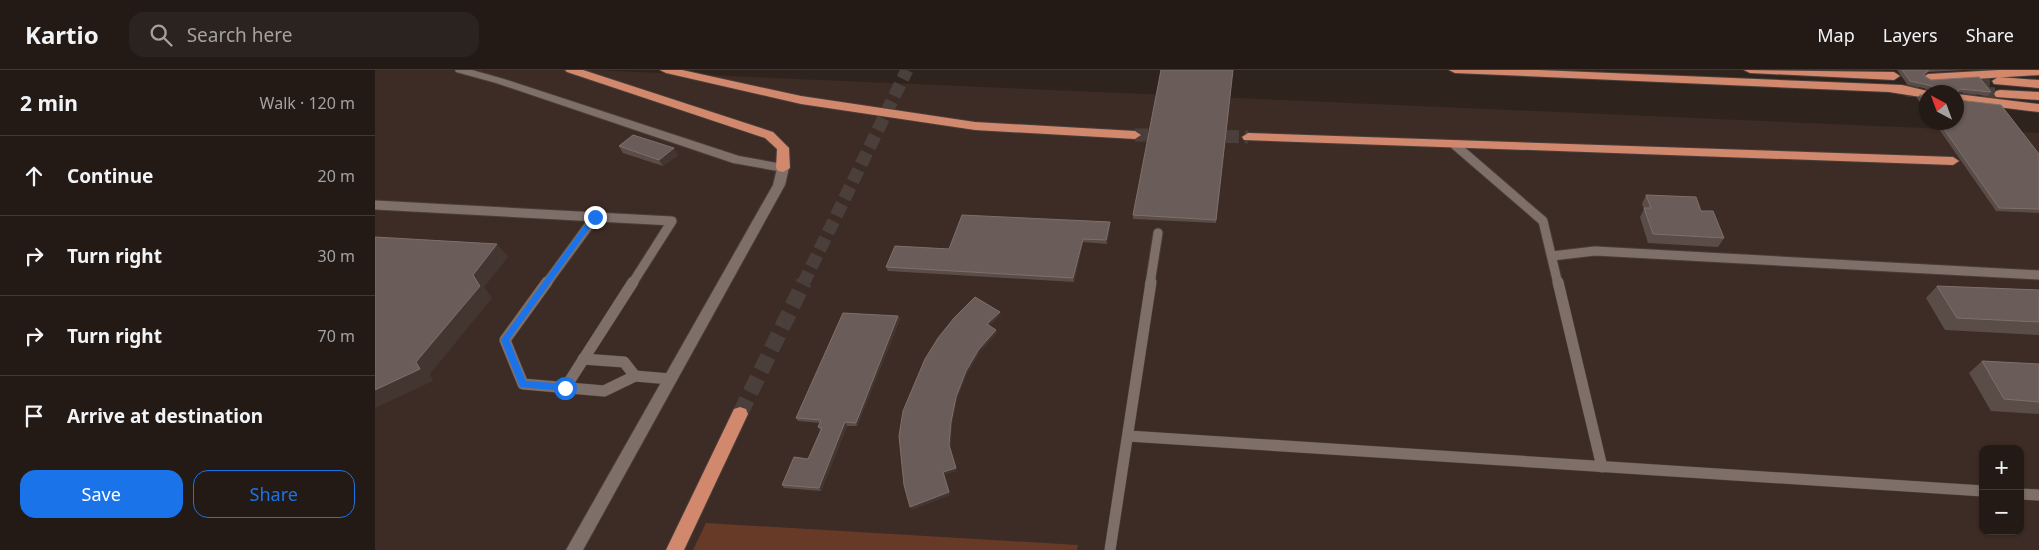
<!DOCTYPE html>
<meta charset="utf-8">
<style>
:root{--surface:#231a16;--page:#2b231f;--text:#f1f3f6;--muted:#a3a1a1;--line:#403835;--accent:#1a73e8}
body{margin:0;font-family:"Noto Sans",sans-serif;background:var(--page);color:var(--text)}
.controls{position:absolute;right:15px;bottom:15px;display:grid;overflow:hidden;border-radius:10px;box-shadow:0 1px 4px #0004}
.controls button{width:45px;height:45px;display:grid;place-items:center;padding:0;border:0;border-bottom:1px solid var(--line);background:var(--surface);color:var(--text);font:25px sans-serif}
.compass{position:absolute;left:1544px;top:15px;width:45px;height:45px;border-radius:50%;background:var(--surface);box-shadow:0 1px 4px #0004;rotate:319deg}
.stop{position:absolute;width:15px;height:15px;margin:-11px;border:4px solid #1a73e8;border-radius:50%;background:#fff}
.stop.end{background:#1a73e8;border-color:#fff;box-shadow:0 1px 5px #0008}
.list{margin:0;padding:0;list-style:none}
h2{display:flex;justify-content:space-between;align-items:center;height:65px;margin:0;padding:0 20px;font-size:21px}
h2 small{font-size:16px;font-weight:400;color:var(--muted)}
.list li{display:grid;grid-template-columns:32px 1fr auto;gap:15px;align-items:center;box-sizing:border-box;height:80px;padding:0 20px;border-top:1px solid var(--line)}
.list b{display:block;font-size:19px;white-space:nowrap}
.list em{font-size:16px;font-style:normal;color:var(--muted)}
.actions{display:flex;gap:10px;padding:15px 20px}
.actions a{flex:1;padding:11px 0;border:1px solid var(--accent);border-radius:15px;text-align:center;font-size:18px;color:var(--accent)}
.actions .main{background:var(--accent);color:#fff}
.icon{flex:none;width:28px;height:28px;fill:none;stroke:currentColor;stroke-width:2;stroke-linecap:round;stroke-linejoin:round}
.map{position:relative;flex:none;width:1664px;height:480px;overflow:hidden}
header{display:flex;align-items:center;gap:30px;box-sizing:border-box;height:70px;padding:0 25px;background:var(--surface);border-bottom:1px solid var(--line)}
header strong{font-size:24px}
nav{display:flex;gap:28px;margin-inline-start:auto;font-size:18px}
.search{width:350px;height:45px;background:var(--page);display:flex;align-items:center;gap:12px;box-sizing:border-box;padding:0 18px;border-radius:15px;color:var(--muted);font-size:19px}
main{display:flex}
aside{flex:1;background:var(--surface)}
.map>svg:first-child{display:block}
.built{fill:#3d2c25;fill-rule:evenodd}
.green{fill:#673a28}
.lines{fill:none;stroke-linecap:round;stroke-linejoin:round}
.motorway-tunnel-far1{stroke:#4a3f3a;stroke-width:13;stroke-dasharray:13 6;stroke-linecap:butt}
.motorway-tunnel{stroke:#4a3f3a;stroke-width:16;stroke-dasharray:16 8;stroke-linecap:butt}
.service-far1-casing{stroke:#493e3a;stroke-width:11}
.service-casing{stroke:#493e3a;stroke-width:12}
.minor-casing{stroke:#493e3a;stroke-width:2}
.secondary-casing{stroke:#493e3a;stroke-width:2}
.motorway-casing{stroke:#493e3a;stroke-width:2}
.service-far1{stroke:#7e6f69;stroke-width:9}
.service{stroke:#7e6f69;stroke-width:11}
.minor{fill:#7e6f69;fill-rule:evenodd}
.secondary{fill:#7e6f69;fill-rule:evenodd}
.motorway{fill:#d1886c;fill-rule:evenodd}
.wall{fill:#5a4d48}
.shaded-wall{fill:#433631}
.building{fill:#6a5c58;stroke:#7d706c}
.route{fill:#1a73e8}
</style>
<header>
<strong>Kartio</strong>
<div class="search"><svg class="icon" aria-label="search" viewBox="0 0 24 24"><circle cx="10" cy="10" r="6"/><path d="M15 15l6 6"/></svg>Search here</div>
<nav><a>Map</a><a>Layers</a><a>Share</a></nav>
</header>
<main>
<aside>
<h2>2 min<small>Walk · 120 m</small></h2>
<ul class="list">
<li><svg class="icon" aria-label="ahead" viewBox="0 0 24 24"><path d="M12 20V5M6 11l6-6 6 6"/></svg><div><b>Continue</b></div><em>20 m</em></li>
<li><svg class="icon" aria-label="right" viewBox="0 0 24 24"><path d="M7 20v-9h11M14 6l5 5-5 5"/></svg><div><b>Turn right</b></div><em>30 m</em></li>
<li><svg class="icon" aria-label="right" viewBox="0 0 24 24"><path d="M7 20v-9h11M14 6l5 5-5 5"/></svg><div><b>Turn right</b></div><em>70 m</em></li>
<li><svg class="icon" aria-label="arrive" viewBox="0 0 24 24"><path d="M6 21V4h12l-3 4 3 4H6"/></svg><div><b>Arrive at destination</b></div></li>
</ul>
<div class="actions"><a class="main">Save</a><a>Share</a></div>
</aside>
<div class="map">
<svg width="1664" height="480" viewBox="0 0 1664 480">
<rect width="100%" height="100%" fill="#2f231e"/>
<path class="built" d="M0 0H217L1664 63V480H0ZM1608 379H1645V461H1608Z"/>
<polygon class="green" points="331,453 703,475 702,480 318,480"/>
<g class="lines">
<g class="motorway-tunnel-far1">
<polyline points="1587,9 1615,11"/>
<polyline points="1531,20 1625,24"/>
<polyline points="760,65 794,65"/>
<polyline points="832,66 873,67"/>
<polyline points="428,214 532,0"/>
</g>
<polyline class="motorway-tunnel" points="365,344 429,212"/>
<g class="service-far1-casing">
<g id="service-far1">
<polyline points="1080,75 1168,151 1183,214"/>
<polyline points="0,135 297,151 257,214"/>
<polyline points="1177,186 1220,181 1664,205"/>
<polyline points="171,214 220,147"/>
<polyline points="775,214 783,163"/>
</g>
</g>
<g class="service-casing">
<g id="service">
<polyline points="172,212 130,270 148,314 229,321 260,306 295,309"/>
<polyline points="1183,212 1227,397"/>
<polyline points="208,289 249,292 260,306"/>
<polyline points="190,318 258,212"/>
<polyline points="753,366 1608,421"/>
<polyline points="1645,424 1664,425"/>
<polyline points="735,480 776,212"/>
</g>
</g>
<g class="minor-casing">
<polygon id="minor" points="408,94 414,98 410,115 208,480 191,480 398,115 402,98"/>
</g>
<g class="secondary-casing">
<polygon id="secondary" points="80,0 97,0 129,9 364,86 408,94 414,98 408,102 358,93 121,13 81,2"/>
</g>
<g class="motorway-casing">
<g id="motorway">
<polygon points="190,0 208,0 398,62 414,78 415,98 408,102 403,101 401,98 402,79 390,68 192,2"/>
<polygon points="285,0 307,0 426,26 600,52 760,61 766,65 760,69 600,60 426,34 291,3"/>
<polygon points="1074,0 1163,0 1527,15 1557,22 1552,22 1552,28 1514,22 1080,3"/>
<polygon points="1369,0 1519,2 1525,6 1519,10 1375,3"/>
<polygon points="1624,0 1664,0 1664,5 1553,12 1547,8 1553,4"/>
<polygon points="1623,7 1664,10 1664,18 1619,14 1617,11"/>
<polygon points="1625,20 1664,22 1664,30 1621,27 1619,24 1621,21"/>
<polygon points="1582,24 1664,34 1664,42 1582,32"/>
<polygon points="873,63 1578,87 1584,91 1578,95 869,70 867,67"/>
<polygon points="365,337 371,339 373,344 309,480 291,480 359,339"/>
</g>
</g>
<use href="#service-far1" class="service-far1"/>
<use href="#service" class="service"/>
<use href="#minor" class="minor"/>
<use href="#secondary" class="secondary"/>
<use href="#motorway" class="motorway"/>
</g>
<g class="wall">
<polygon points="858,0 841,153 758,149 758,145"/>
<polygon points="1522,0 1591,0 1553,2 1549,6 1556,10 1616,22 1613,26 1583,22 1583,30 1664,84 1664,143 1621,141 1559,52 1582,52 1556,22 1555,22 1556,20 1532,14"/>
<polygon points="1545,25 1552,25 1552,42 1542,28"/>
<polygon points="244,76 303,85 288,96 248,83"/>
<polygon points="1271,125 1326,141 1349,168 1343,177 1273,173 1265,147 1269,139 1267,134"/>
<polygon points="735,152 735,156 732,174 708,172 699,212 513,201 511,197 574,179"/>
<polygon points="1562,216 1664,220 1664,265 1570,260 1551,228"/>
<polygon points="523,246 525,249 482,356 472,356 446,421 409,418 407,415 433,389 445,360 443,357 445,353 423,351 421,348"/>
<polygon points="1607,291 1664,294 1664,344 1616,341 1594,303"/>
</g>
<g class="shaded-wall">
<polygon points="299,78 303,85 288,96 284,90"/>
<polygon points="735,152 735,156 732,174 731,170"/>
<polygon points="708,169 708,172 699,212 698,208"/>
<polygon points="122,174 133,187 109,217 117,228 55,304 58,311 0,338 0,320 41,292 98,205"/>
<polygon points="625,242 626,245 613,257 612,254"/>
<polygon points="523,246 525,249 482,356 481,353"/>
<polygon points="621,260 622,263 605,282 592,304 582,330 577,355 576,378 582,401 569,405 576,425 537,440 535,437 568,402 574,375 576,352 581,327 591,301 604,279"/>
<polygon points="470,352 472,356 446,421 444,418"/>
</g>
<g class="building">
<polygon points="786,0 858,0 841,150 758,145"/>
<polygon points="1527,0 1554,0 1548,5 1556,10 1604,7 1616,22 1585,19 1583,20 1583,30 1626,35 1664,84 1664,139 1624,138 1564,52 1582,52 1582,22 1556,22 1556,20 1561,20 1561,17 1535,11"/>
<polygon points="1545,25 1552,25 1552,35"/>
<polygon points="258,65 299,78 284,90 244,76"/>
<polygon points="1271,125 1321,127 1326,141 1338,141 1349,168 1278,164 1269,138 1276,138"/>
<polygon points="587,145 735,152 731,170 708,169 698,208 511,197 520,176 574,179"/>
<polygon points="0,167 122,174 98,205 105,216 41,292 45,299 0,320"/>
<polygon points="1562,216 1664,220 1664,252 1582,248"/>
<polygon points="600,227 625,242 612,254 621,260 604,279 591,301 581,327 576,352 574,375 581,398 568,402 574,422 535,437 529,415 524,366 528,341 550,289 563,268 579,248"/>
<polygon points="468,243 523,246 481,353 470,352 444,418 407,415 419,387 433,389 447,358 443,357 446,350 421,348"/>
<polygon points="1607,291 1664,294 1664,332 1629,329"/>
</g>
<polygon class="route" points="220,144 224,147 222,148 134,270 151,311 190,314 194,318 190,321 145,317 126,270 217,145"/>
</svg>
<div class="controls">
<button>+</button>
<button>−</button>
</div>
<svg class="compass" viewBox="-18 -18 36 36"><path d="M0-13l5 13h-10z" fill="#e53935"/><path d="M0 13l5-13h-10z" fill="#a3a1a1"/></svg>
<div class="stop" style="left:190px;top:318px"></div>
<div class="stop end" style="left:220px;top:147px"></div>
</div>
</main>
